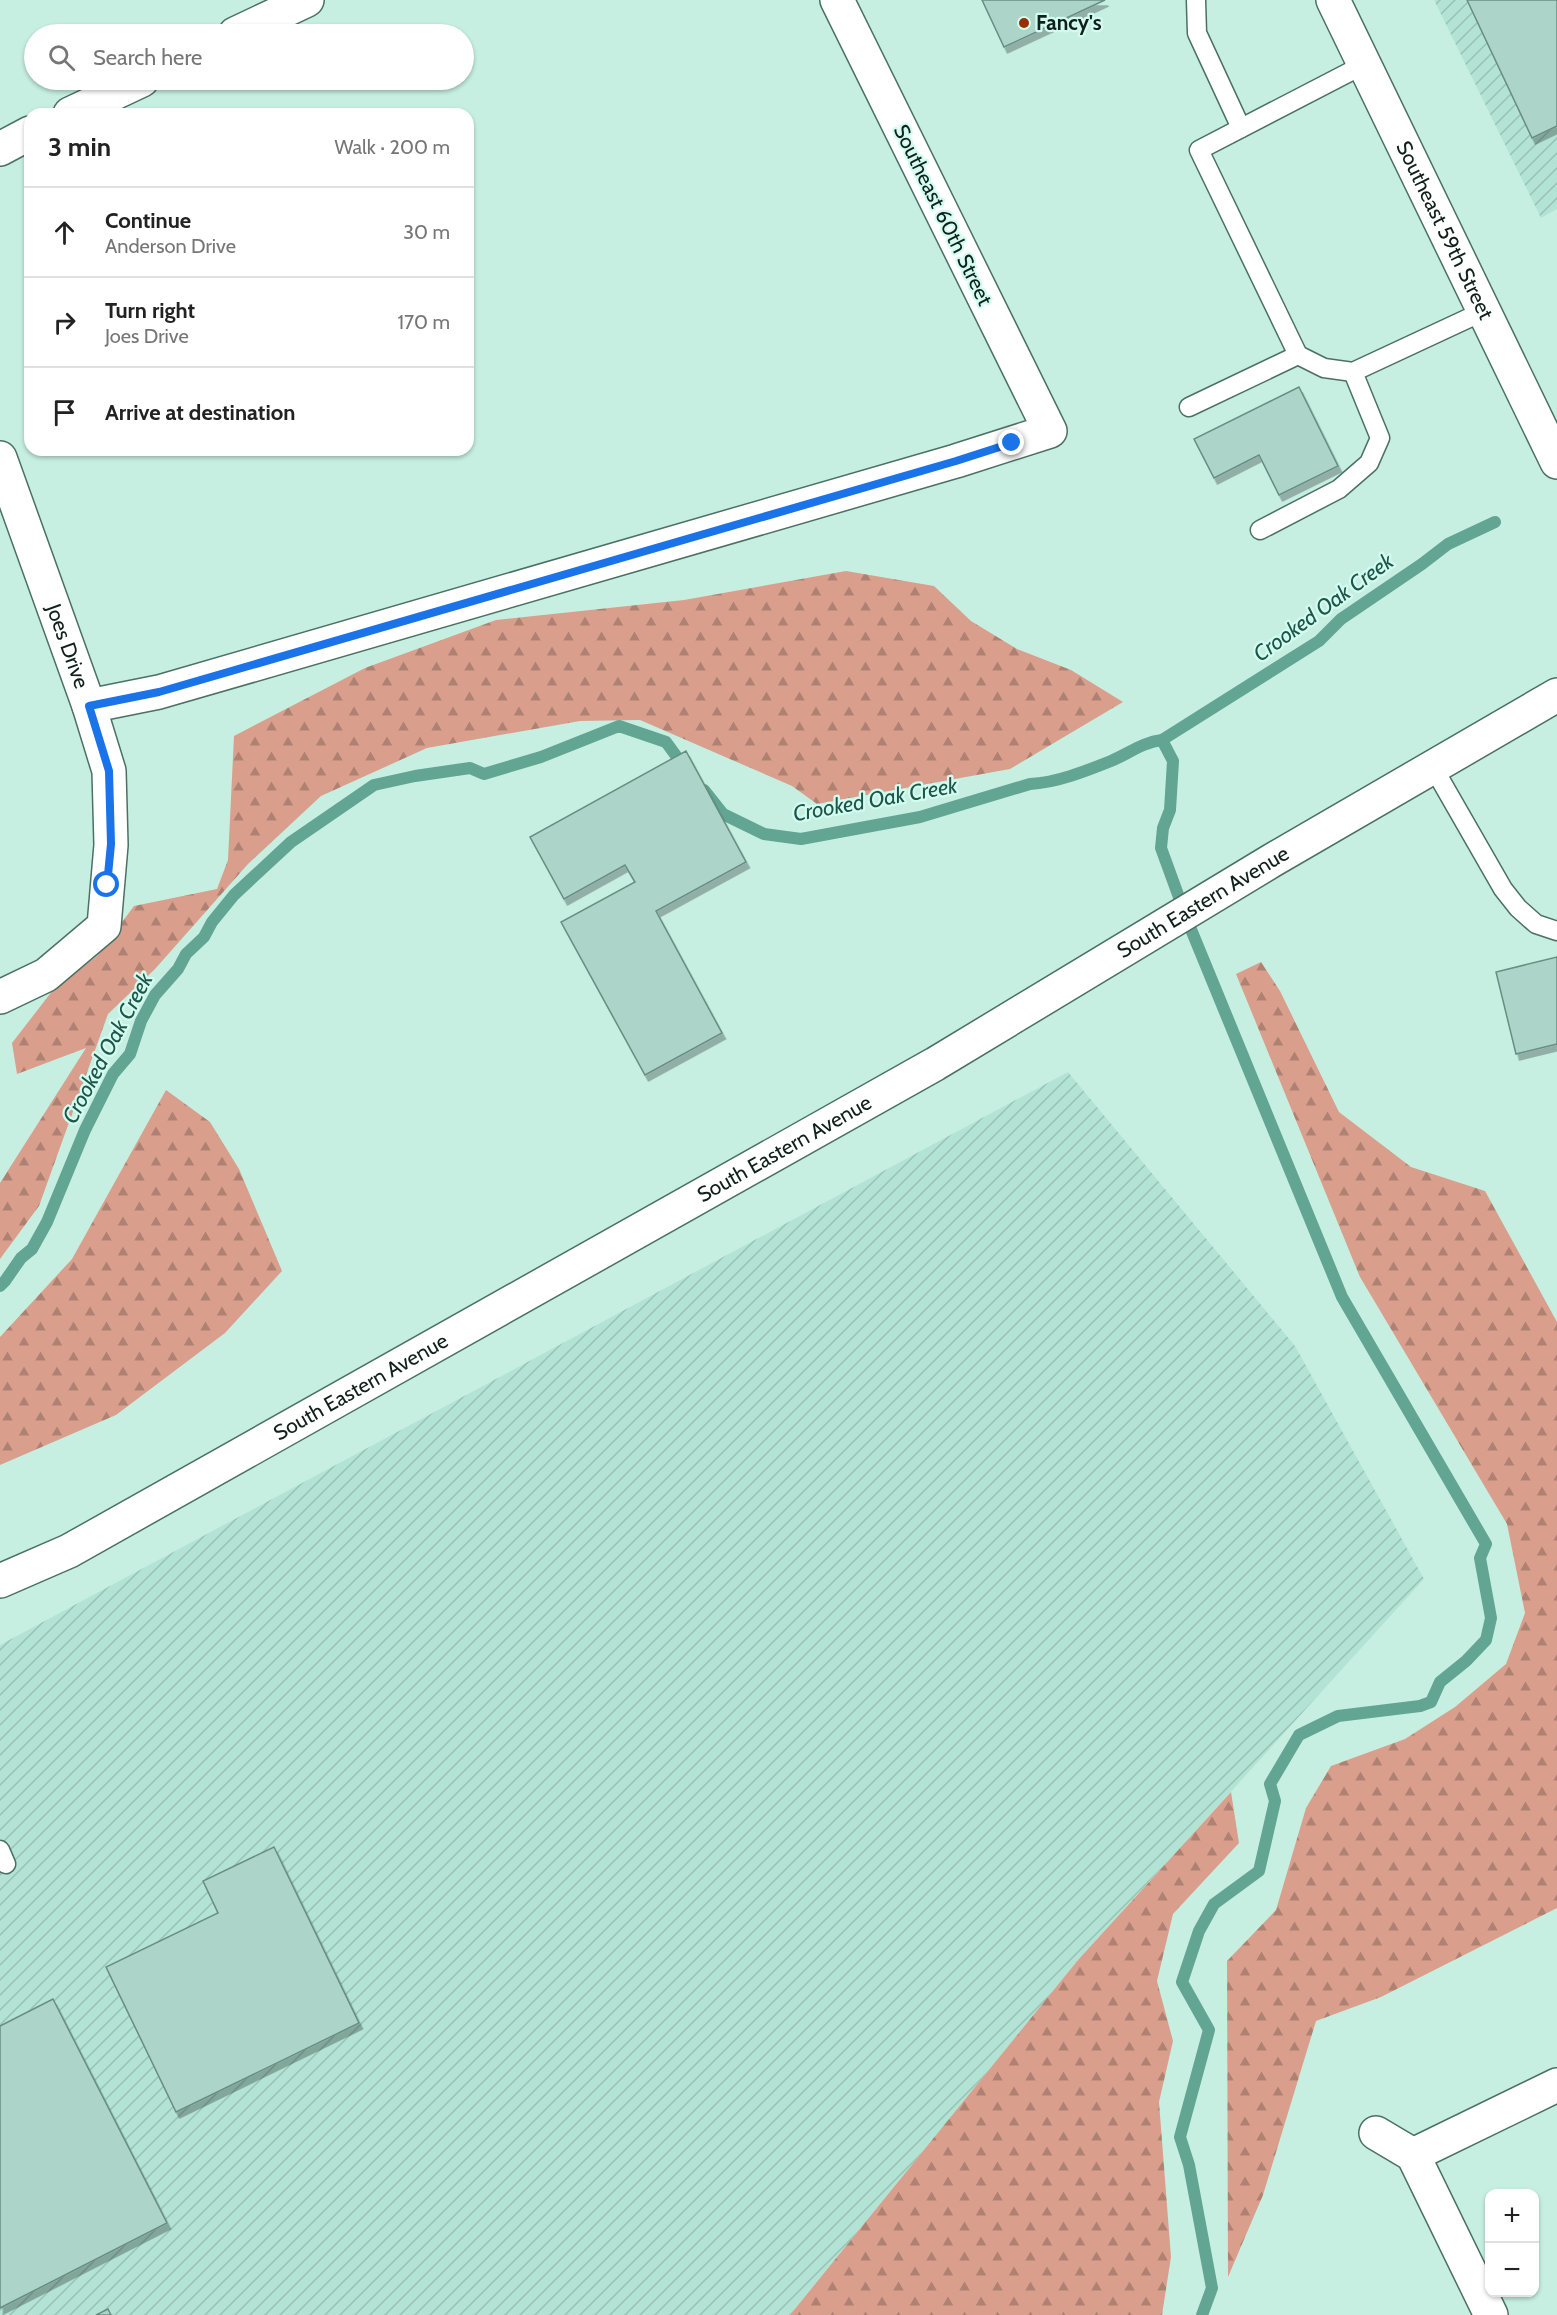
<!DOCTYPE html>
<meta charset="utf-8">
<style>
:root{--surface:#fff;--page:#f6f6f6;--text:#222;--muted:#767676;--line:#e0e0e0}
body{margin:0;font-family:Cabin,sans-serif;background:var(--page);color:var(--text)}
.controls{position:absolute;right:18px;bottom:18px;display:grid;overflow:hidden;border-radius:12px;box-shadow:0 2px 4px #0004}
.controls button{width:54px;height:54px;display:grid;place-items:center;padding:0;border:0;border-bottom:2px solid var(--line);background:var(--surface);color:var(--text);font:30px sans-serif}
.stop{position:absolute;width:18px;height:18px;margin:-14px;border:4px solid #1a73e8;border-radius:50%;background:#fff}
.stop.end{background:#1a73e8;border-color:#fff;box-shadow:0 2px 6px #0008}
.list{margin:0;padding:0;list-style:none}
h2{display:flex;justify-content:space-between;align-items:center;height:78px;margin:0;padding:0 24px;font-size:26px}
h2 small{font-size:20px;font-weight:400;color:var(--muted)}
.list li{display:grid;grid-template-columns:39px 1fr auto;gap:18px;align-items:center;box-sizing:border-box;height:90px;padding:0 24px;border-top:2px solid var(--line)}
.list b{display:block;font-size:22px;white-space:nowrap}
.list p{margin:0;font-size:20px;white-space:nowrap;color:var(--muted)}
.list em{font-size:20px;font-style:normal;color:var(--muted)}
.icon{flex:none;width:33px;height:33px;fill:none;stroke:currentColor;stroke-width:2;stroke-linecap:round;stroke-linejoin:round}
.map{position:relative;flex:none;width:1557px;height:2315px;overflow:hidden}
.search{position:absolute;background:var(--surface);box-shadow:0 2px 4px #0004;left:24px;top:24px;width:450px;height:66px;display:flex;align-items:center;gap:15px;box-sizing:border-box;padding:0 21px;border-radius:33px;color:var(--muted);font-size:22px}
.panel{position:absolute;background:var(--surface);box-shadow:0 2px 4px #0004;left:24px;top:108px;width:450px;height:348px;border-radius:18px}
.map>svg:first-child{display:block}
.industrial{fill:url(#industrial-furrows)}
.forest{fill:url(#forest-firs)}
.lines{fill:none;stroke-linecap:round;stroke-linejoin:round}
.stream{stroke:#61a592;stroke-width:12}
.building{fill:#acd4c8;stroke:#688e82;stroke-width:1.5;filter:url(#shadow)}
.service-casing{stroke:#4b7065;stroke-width:21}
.minor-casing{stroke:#4b7065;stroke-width:36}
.secondary-casing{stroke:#4b7065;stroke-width:36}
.service{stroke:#fff;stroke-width:18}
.minor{stroke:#fff;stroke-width:33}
.secondary{stroke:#fff;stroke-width:33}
.route{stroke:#1a73e8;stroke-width:8}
.poi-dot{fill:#963003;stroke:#d3fcf0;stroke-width:2}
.labels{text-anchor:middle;stroke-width:4.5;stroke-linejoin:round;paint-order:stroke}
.poi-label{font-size:21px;font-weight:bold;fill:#10201b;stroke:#d3fcf0;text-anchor:start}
.street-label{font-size:21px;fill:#10201b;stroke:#d3fcf0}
.water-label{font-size:22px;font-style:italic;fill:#1d5548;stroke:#d3fcf0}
</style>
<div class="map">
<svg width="1557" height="2315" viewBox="0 0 1557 2315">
<defs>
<pattern id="industrial-furrows" width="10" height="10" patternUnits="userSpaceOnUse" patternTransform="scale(1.5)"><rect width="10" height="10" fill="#b2e3d4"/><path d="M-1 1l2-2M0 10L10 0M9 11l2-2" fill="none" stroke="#98c2b5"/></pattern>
<pattern id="forest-firs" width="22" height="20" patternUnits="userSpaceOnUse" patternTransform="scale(1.5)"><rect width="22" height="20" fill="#d99f8c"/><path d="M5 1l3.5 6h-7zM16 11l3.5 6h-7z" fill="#af8172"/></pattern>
<filter id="shadow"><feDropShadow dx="3.5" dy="6" stdDeviation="0" flood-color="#0004"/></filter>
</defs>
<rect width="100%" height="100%" fill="#c6efe2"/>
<g class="industrial">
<polygon points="1434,0 1557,0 1557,209 1541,218"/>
<polygon points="1068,1072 1295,1346 1424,1579 1078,1960 790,2315 0,2315 0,1645"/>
</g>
<g class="forest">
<polygon points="846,571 934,586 971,621 1017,649 1071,670 1123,702 1010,769 817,804 792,786 640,720 580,721 427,748 321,796 248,864 155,969 108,1014 39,1206 0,1259 0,1183 86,1048 17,1074 12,1043 53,990 97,956 134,906 217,889 228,860 234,736 365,668 496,620 684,600"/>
<polygon points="1261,962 1280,991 1339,1112 1411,1167 1485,1191 1557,1322 1557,1908 1381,1997 1316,2021 1263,2195 1228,2277 1227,1961 1276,1910 1306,1808 1331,1766 1405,1739 1455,1707 1506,1664 1525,1613 1507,1524 1360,1277 1236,974"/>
<polygon points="166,1090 210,1122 239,1169 282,1271 225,1333 116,1415 0,1465 0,1337 72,1259"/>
<polygon points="1231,1792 1239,1843 1173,1914 1157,1981 1173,2041 1159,2102 1171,2257 1162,2315 790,2315 1078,1960"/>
</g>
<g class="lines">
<g class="stream">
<polyline points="1162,740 1173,761 1170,810 1163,828 1161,848 1188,922 1342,1297 1486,1544 1480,1558 1491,1618 1486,1640 1466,1661 1440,1682 1431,1702 1420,1706 1338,1716 1299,1735 1270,1784 1275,1801 1259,1871 1214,1904 1199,1931 1182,1982 1209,2030 1180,2137 1189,2165 1212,2288 1202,2315"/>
<path d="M704 790 723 814 764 834 801 839 920 817 1030 784C1056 783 1086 771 1111 761 1128 754 1143 742 1162 740L1319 641 1341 619 1422 564 1448 544 1495 522"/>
<polyline points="0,1286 5,1281 21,1258 32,1249 47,1222 85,1130 113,1074 130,1054 141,1021 155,995 178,969 186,954 204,937 212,922 234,895 291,842 374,785 415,776 470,768 484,774 541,757 619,726 666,742 685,768"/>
</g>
</g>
<g class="building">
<polygon points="982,0 1105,0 1004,47"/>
<polygon points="1467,0 1557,0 1557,126 1532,138"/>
<polygon points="1299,387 1338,466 1279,495 1259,455 1214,478 1194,439"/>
<polygon points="686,751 746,862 656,911 722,1033 645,1075 561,922 635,882 625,865 564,899 530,837"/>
<polygon points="1557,957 1557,1044 1516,1054 1496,972"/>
<polygon points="274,1847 359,2023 176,2112 106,1967 218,1913 203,1881"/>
<polygon points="53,1999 167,2223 0,2308 0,2026"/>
<polygon points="108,2309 111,2315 96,2315"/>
</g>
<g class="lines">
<g class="service-casing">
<g id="service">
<polyline points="1196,0 1197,33 1241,128"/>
<polyline points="1365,64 1199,150 1298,355 1324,368 1353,372 1484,311"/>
<polyline points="1189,407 1298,355"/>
<polyline points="1260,530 1339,489 1369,463 1380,438 1353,372"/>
<polyline points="1433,767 1503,889 1518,908 1536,924 1557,931"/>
<polyline points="0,1850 6,1864"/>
</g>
</g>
<g class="minor-casing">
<g id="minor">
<polyline points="235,34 307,0"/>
<polyline points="70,114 142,80"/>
<polyline points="0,149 30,133"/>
<path id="s1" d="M0 458 89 706 109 771 111 845 104 926 46 975 0 997"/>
<polyline points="89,706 159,692 956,461 1050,431 837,0"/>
<polyline points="1376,2133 1413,2155 1557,2085"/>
<polyline points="1413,2155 1491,2315"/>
</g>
</g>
<g class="secondary-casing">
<g id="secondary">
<path id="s2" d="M1333 0 1557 462"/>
<path id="s3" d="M0 1581 69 1551 935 1064 1271 861 1557 695"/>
</g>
</g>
<use href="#service" class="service"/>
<use href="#minor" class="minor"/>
<use href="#secondary" class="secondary"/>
</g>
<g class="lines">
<polyline class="route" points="107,885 111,844 109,771 89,706 159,692 956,461 1012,443"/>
</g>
<circle class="poi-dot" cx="1024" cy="23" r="6"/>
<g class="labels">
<g class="poi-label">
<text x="1036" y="30">Fancy's</text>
</g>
<g class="street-label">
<text transform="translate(943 215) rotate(64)" y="7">Southeast 60th Street</text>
<text dy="7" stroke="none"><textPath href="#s2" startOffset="256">Southeast 59th Street</textPath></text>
<text dy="7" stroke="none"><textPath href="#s1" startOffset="200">Joes Drive</textPath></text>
<text dy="7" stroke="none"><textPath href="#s3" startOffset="1382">South Eastern Avenue</textPath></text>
<text dy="7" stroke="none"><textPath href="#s3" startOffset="896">South Eastern Avenue</textPath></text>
<text dy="7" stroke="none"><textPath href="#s3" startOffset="410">South Eastern Avenue</textPath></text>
</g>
<g class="water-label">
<text transform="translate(1323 607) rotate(-36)" y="8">Crooked Oak Creek</text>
<text transform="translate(875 799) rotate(-10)" y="8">Crooked Oak Creek</text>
<text transform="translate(107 1048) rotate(-62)" y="8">Crooked Oak Creek</text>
</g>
</g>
</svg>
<div class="controls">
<button>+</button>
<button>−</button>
</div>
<div class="stop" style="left:107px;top:885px"></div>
<div class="stop end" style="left:1012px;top:443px"></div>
<div class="search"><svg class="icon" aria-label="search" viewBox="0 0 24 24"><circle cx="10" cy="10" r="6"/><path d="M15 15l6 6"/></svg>Search here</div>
<section class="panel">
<h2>3 min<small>Walk · 200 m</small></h2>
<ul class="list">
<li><svg class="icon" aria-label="ahead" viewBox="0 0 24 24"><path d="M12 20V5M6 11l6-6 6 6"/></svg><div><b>Continue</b><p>Anderson Drive</p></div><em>30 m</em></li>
<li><svg class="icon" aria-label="right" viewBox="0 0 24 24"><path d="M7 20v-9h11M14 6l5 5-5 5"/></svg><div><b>Turn right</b><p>Joes Drive</p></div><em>170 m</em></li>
<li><svg class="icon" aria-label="arrive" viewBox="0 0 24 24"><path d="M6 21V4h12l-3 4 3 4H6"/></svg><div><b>Arrive at destination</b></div></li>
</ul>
</section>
</div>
